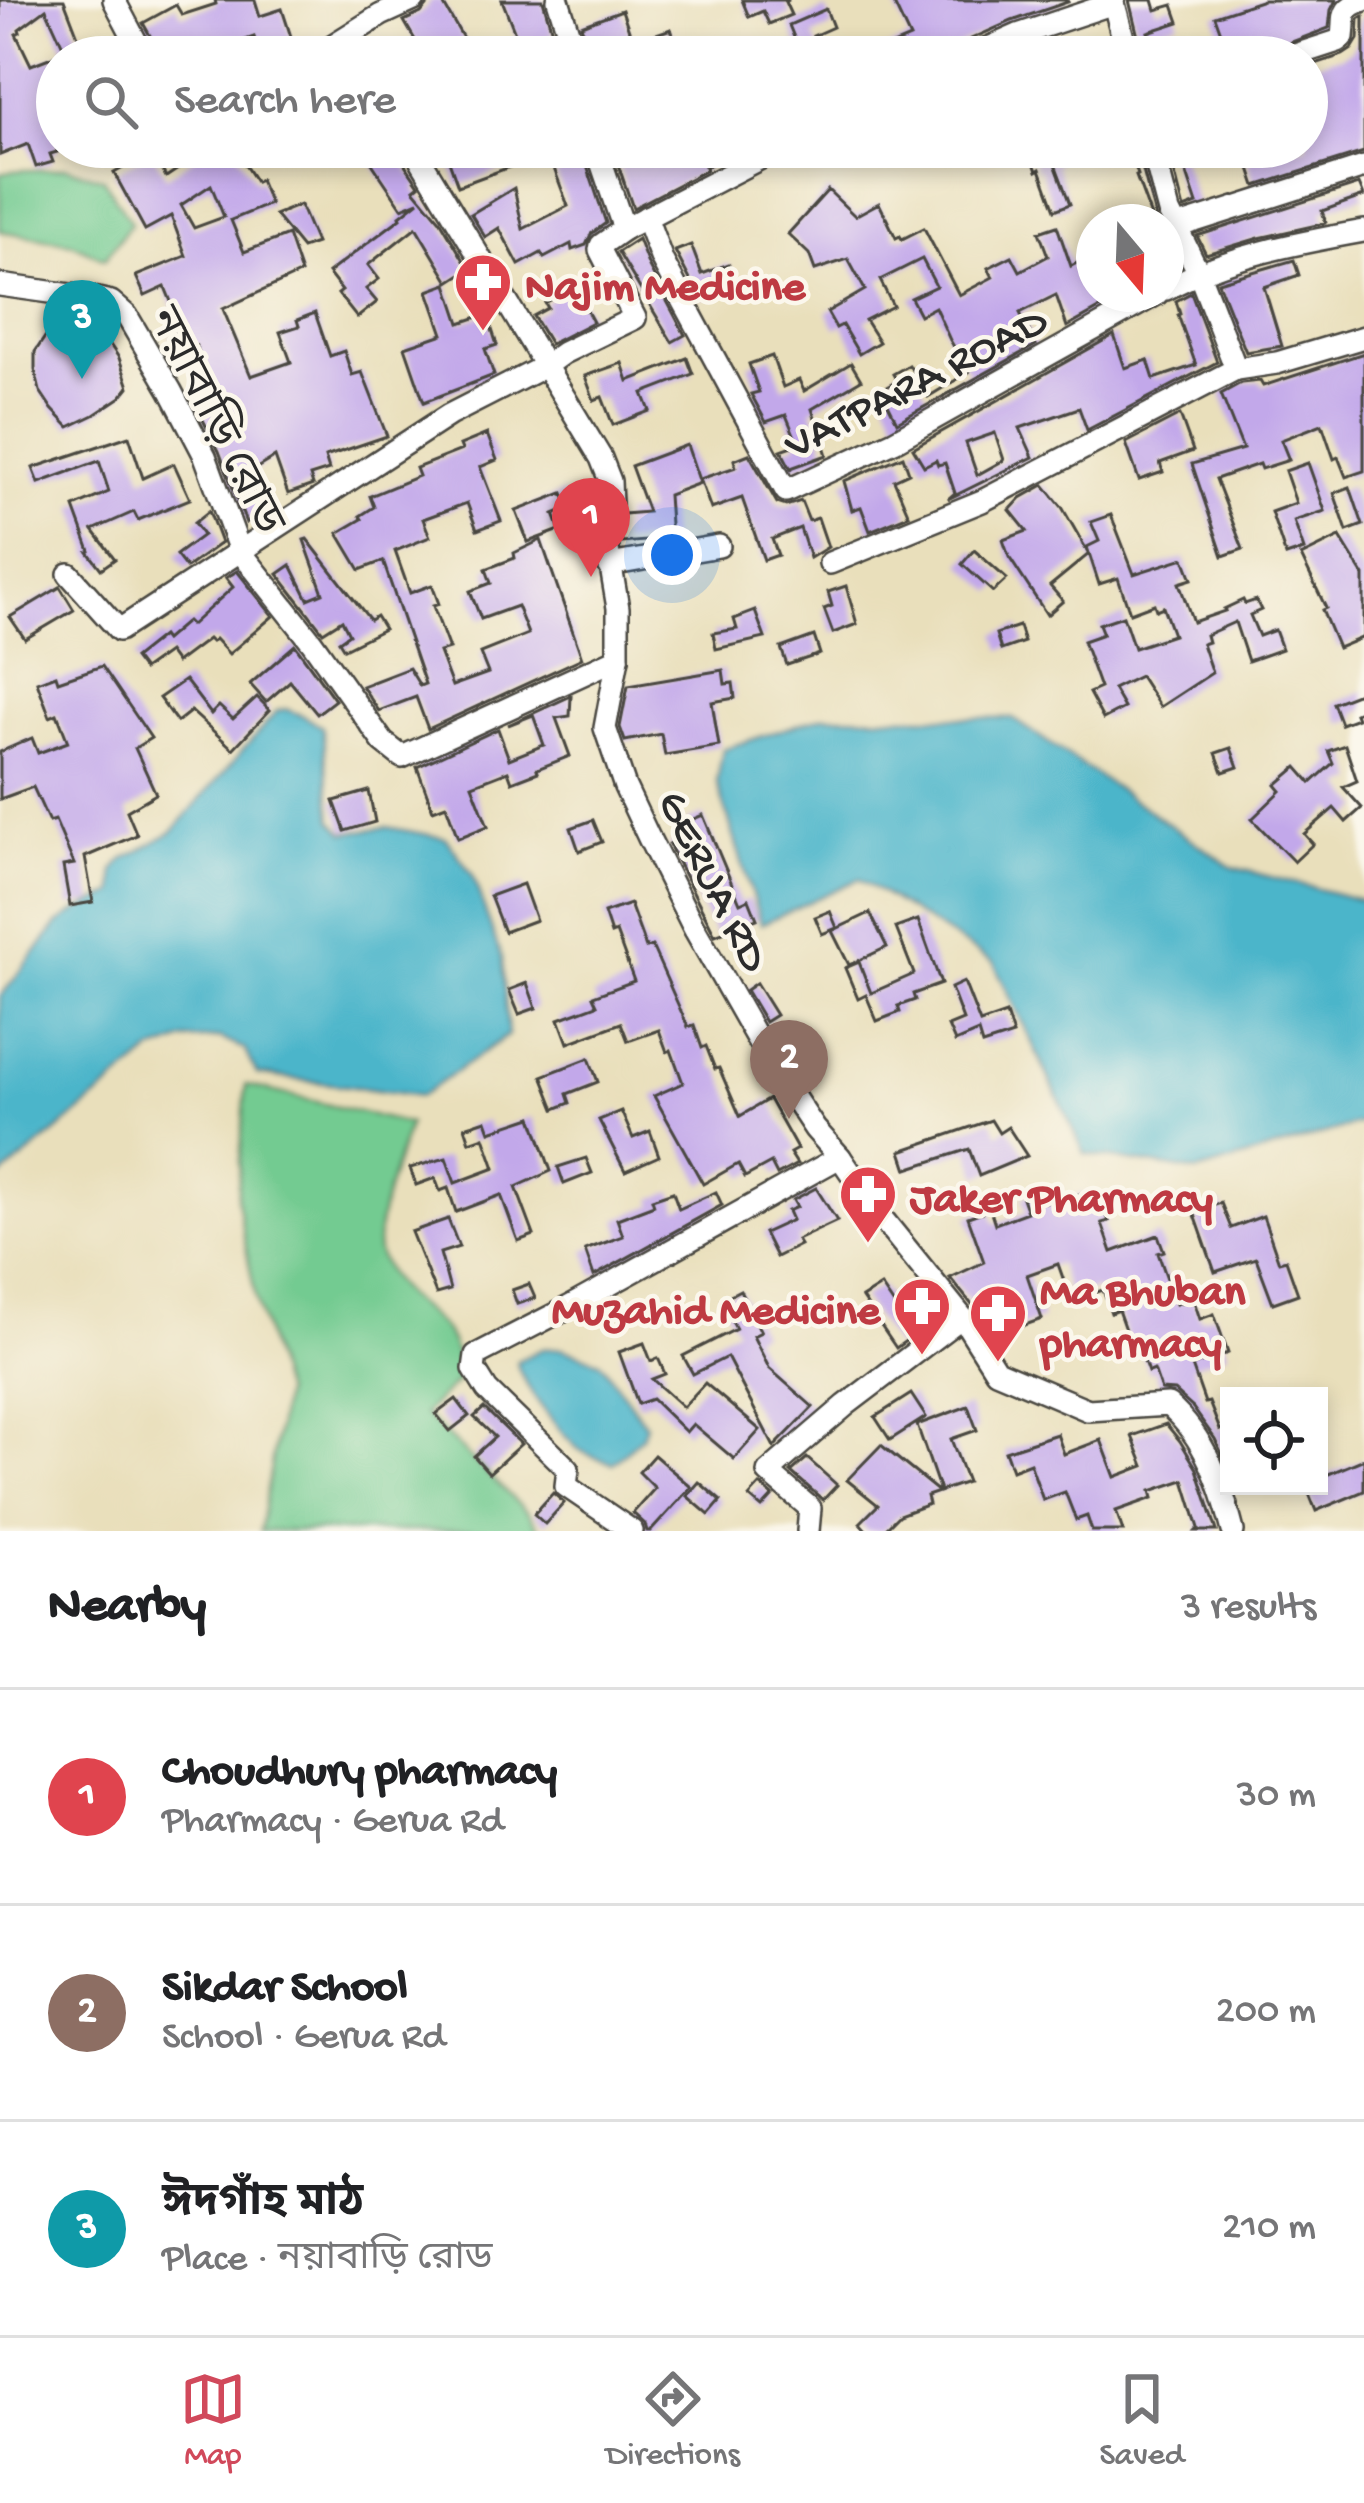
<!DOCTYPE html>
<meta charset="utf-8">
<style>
:root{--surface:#fff;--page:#f2f2f2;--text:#202124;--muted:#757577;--line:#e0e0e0;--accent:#d1495b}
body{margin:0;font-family:"Gochi Hand","Noto Sans Bengali",sans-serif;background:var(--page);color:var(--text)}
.controls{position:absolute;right:36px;bottom:36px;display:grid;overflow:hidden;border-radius:0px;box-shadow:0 6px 18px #0003}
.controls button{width:108px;height:108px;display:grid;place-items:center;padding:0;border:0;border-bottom:3px solid var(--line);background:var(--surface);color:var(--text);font:60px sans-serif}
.compass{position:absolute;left:1076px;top:204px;width:108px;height:108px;border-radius:50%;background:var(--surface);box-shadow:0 6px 18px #0003;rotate:161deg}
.you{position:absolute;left:672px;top:555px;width:42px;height:42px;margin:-30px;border:9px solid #fff;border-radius:50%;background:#1a73e8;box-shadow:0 0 0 18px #1a73e833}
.badge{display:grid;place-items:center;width:78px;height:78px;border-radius:50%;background:var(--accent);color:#fff;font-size:39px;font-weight:700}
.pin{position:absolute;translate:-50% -99px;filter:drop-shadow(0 3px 6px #0008)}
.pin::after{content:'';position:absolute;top:63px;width:42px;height:36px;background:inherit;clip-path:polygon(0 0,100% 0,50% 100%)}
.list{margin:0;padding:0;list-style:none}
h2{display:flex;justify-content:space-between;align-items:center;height:156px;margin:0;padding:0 48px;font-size:51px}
h2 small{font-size:39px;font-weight:400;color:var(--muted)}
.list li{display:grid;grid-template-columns:78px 1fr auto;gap:36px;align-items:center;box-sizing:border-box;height:216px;padding:0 48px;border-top:3px solid var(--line)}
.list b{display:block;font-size:45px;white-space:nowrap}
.list p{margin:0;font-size:39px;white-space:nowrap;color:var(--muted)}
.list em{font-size:39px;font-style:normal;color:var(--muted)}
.icon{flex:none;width:66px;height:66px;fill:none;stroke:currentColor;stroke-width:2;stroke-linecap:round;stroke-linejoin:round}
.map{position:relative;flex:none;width:1364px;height:1531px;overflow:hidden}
.search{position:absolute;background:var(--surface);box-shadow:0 6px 18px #0003;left:36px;right:36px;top:36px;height:132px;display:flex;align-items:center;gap:30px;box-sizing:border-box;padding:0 42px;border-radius:66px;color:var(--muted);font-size:45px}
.sheet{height:804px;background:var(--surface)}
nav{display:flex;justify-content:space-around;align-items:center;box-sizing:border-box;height:168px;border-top:3px solid var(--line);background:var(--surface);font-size:33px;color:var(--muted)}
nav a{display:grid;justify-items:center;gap:6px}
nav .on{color:var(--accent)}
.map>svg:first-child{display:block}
.green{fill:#73cb91;stroke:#4f7b5e;stroke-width:3}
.water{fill:#4cb5ca;stroke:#3c707a;stroke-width:3}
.building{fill:#c2a8ea;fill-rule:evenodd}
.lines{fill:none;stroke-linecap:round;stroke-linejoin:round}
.street-casing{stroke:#484641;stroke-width:26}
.street{stroke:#fff;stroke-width:21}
.labels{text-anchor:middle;stroke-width:9;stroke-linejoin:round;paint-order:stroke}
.health-label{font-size:45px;font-weight:bold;fill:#be3a42;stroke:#fbf7ec;text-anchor:start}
.street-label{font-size:45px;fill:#2b2b2b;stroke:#fbf7ec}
</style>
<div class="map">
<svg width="1364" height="1531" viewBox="0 0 1364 1531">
<rect width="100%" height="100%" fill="#fbf7ec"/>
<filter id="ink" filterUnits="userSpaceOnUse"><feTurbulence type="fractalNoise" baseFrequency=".00833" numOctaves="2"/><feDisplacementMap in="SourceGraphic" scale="24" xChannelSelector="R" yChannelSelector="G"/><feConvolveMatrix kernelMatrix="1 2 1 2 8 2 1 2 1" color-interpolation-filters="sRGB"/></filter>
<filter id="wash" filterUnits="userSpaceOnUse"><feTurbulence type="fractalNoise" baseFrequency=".004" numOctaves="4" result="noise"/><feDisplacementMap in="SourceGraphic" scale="48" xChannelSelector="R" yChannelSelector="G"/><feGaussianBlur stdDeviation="2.7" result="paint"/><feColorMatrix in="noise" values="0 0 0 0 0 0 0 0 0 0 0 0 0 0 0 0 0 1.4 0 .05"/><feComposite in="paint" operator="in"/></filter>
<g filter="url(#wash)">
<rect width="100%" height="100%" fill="#e9dfbb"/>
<g class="green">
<path d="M65 167 103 178 131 223 105 259 71 243 0 231V173C22 167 43 173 65 167Z"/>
<path d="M246 1085 409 1124C399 1154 373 1223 378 1252 378 1254 385 1267 386 1269 412 1320 461 1313 457 1381L424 1414 529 1514 540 1531H260L283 1394 256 1300 237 1200Z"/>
</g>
<g class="water">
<polygon points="285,709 304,716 322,727 332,819 345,833 387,827 446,838 472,874 502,959 508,1035 421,1096 257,1074 245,1050 220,1038 184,1040 151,1053 0,1178 0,997 58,924 79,910 115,893 114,871 123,860 172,832 277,711"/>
<polygon points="824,716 1012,718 1232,867 1364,901 1364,1122 1198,1172 1085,1154 994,963 859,879 761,924 717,782 723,749"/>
<path d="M561 1348 600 1361 646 1425 642 1436 613 1463C601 1459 586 1456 577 1448 561 1433 518 1381 517 1361L542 1349Z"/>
</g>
<g id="blocks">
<g class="building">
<polygon points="0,0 64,0 86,57 68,57 46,9 19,29 20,32 16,34 31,65 57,55 57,77 46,81 57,111 57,152 50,154 53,162 36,167 28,144 0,155"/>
<polygon points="215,0 255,0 260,16 282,9 293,43 261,57 254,37 209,53 211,57 162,57 143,23 176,5 182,15 216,4"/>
<polygon points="432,0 441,0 474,57 425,57 404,21 421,13"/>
<polygon points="502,0 543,0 553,35 521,48"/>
<polygon points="742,0 789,0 785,2 791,15 769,24 763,11 749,17"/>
<polygon points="892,0 1067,0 1068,2 1012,21 962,43 955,49 953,57 865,57 910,38"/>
<polygon points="1129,0 1153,0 1156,10 1173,5 1179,22 1148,32 1156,57 1143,57"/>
<polygon points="1263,0 1336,0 1331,10 1329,28 1252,57 1195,57 1195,54 1225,44 1215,16"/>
<polygon points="826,9 833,27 813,36 822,57 802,57 789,25"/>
<polygon points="622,10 633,42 671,29 681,57 591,57 581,25"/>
<polygon points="1364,16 1364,152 1256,186 1243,147 1307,147 1307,101 1319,97 1309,66 1343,55 1352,49 1358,39 1359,19"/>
<path d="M211 147H233L256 182 260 180 270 204 231 220 244 252 288 235 301 273 223 309 251 376 291 362 280 332 299 326 297 320 315 313 330 356 344 351 352 375 362 372 387 436 325 457 329 470 310 476 313 485 288 494 275 457 245 475 263 511 246 523 219 451 197 408 219 399 196 346 177 354 170 336 183 331 165 287 145 296 136 276 186 256 171 216 145 230 114 173 152 152 166 177ZM211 185 224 217 194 228 181 205Z"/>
<polygon points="361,147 393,147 419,185 414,189 440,220 469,269 449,282 416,227 368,265 379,279 366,289 377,302 357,318 338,294 342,291 328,273 401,218 400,216 419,201 402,208"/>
<polygon points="444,147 559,147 559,149 458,186"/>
<polygon points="612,147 661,147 664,157 689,147 749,147 705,167 706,170 633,208"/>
<polygon points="1028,147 1053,147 1059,163 1055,164 1070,204 1055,210 1040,169 1037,171"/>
<polygon points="1168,147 1178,147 1197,204 1184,209"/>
<polygon points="581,148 606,223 591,234 586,245 572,250 571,244 544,258 541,253 519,265 499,228 485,237 471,214 514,188 523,229 568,206 552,163"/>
<polygon points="1137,148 1155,216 1157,222 1153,222 1136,176 1138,175 1130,151"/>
<polygon points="1359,184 1364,196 1322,211 1326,223 1259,238 1206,254 1197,236"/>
<polygon points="828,190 855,216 879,203 896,238 900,236 902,239 924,228 959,295 993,277 988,268 1012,256 1020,271 1048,256 1039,232 1057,226 1071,266 1094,254 1094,294 1126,294 1067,327 1056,295 1020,313 1036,345 897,422 881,390 897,381 893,374 909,365 928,397 969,372 950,340 935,307 920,315 911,298 936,286 922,259 880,280 893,306 865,320 879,342 859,354 842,325 836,328 827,312 865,290 848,259 815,270 809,254 788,234"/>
<polygon points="300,205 316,243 302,248 275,215"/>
<polygon points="638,239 649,267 685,335 672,342 618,252"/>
<polygon points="691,245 702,274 729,264 737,286 700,299 675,251"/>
<polygon points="1294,260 1299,275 1264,287 1282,346 1246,352 1218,282"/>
<polygon points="447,284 460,323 487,314 497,345 485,349 494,375 424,402 405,347 443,334 428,291"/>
<polygon points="574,287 593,322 550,344 533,316 548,308 545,303"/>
<path d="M1191 293 1217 362 1087 430 1079 408 1020 428 1033 457 948 499 955 493 945 463 938 465 936 460 924 466 913 448 1114 335 1125 368 1148 360 1154 379 1196 365 1178 315 1180 314 1176 301ZM995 433 1004 460 977 475 966 443Z"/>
<polygon points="62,323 92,325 102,333 119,358 129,387 121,397 94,415 69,427 52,409 40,391 35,370 35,352 53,325"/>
<polygon points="1364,353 1364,471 1346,477 1338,457 1334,459 1322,424 1281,440 1289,460 1261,469 1259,464 1216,479 1243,549 1223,556 1192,464 1243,449 1221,394 1241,383 1260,381 1263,386"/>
<polygon points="772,356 783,387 799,380 804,391 851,363 861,380 812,409 827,455 791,468 792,471 781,450 798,444 786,415 766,422 751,394 759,392 749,364"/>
<polygon points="687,358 693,374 643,393 650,411 613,425 602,397 594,400 585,376 622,363 628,381"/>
<polygon points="1180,415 1193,451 1160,463 1163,472 1139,480 1126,443"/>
<polygon points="487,434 497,460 480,467 501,521 477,530 467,503 423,519 430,537 395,551 410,593 432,585 439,604 433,606 449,649 439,652 452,686 488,673 480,653 528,634 517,606 481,619 470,591 491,583 486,569 515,558 514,553 541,540 582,658 428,729 416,697 379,711 362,686 409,668 420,686 425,684 383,561 360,570 338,533 362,519 360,516 374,507 370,496 419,476 416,468 462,450 460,445"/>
<polygon points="129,436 143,478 174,464 190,499 138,520 134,512 93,530 115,559 101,569 88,552 90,551 74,507 109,492 99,461 39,483 33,468"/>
<polygon points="687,445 700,483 668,495 671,539 622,543 620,532 624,514 648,512 631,466"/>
<polygon points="749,454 777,503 786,506 801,501 809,521 818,518 828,547 810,558 800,528 772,539 778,555 764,560 742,498 711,509 700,479 736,467 734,460"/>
<polygon points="903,456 909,473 894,480 909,515 870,531 861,507 852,510 844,481"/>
<polygon points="1308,463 1325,511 1294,521 1304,550 1286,556 1271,512 1296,503 1285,471"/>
<polygon points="1044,485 1062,507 1089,554 1050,586 1063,601 1047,615 1009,557 1003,540 1027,531 1010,510 1021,498"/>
<polygon points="1350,487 1363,525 1347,531 1334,493"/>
<polygon points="563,493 569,508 554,514 560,530 528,542 516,511"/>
<polygon points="209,511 221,543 186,568 176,555 203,535 194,523"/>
<polygon points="1111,515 1134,574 1184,558 1192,579 1179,583 1193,622 1225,611 1224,609 1243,600 1245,604 1256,600 1261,610 1250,615 1259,636 1275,630 1282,649 1248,661 1235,622 1206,635 1208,642 1202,644 1212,673 1160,707 1140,676 1113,689 1124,708 1103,719 1089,693 1100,688 1083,641 1103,634 1099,624 1123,616 1134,648 1173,635 1163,607 1156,610 1154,604 1130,613 1118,578 1099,584 1087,547 1099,541 1091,522"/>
<polygon points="1340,537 1364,576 1364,637 1338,648 1322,610 1326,608 1301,556"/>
<polygon points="307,539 370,620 376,616 384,629 344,649 339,641 349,634 342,620 323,632 278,574 291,565 308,599 323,593 304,540"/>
<polygon points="974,550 1007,579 993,592 962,564"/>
<polygon points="237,571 273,616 229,654 215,639 211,642 208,639 176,663 168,652 143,670 134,658 162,636 165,640 187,621 191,625 233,587 226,578"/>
<polygon points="846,586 857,624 833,633 824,609 832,606 828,592"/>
<polygon points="60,587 74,610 25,639 10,617"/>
<polygon points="755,611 765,638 716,649 713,633 737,629 734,619"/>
<polygon points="1019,626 1024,642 1001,650 996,634"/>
<polygon points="814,636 820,654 787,665 781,648"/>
<polygon points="295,645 335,700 317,714 290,681 266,702 250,684"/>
<polygon points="102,666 151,738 135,748 156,794 127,811 137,835 85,857 93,902 70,906 63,866 74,864 55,820 49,822 33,787 0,799 0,752 32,738 38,753 68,742 57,714 50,717 37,682 56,675 58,681"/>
<polygon points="723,670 725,684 733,683 735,698 712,702 719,746 665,755 661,734 625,741 620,727 628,686"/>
<polygon points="185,680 211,714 219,706 233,719 257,697 270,710 233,749 191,711 177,722 159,698"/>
<polygon points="1364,691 1364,709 1355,713 1357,718 1341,724 1333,703"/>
<polygon points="571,696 570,716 556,718 570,756 537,769 538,772 512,782 508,771 472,785 488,826 458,838 446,805 433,810 417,767 498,729 509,759 544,745 533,715 508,725"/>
<polygon points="1345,745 1357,781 1343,787 1362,808 1346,822 1334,808 1304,834 1313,844 1294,862 1252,819 1281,791 1276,785 1297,767 1311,783 1333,763 1328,751"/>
<polygon points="1231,748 1238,767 1223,772 1216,753"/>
<polygon points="369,791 375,822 345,831 334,801"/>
<polygon points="703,815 740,903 749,899 757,919 715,935 669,844 692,835 686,822"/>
<polygon points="593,820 602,842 579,851 571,828"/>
<polygon points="523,884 536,920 504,932 490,896"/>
<polygon points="630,904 646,948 652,946 688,1027 694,1025 702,1048 706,1046 715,1069 719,1068 740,1116 769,1099 797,1149 790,1153 797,1164 777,1175 771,1163 745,1177 738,1164 703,1184 654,1096 683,1083 671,1050 667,1052 659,1030 628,1041 621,1023 568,1043 559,1019 597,1005 593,996 634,981 616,932 611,934 604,913"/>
<polygon points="830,911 837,928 822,934 815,917"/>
<polygon points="870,913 887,947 849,965 832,931"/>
<polygon points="918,920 941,984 913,994 915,1000 898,1006 900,1012 877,1021 866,995 858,999 845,968 859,962 871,993 914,974 896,928"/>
<polygon points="964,982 980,1023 1006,1014 1013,1035 982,1045 978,1032 955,1042 948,1026 963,1020 951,988"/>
<polygon points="527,983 536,1008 519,1014 509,990"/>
<polygon points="756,983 776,1015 765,1022 746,990"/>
<polygon points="589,1058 598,1082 567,1094 570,1103 555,1109 542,1076"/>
<polygon points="621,1111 633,1138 650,1131 659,1156 625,1171 599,1120"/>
<polygon points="532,1117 551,1171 516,1187 534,1235 518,1241 501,1195 456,1212 448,1188 440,1191 435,1178 416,1185 410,1168 446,1158 455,1183 495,1168 484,1137 470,1142 465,1127 486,1120 490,1131"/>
<polygon points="991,1120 999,1133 1008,1127 1027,1156 979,1176 969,1149 907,1169 901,1151"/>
<polygon points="586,1158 592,1173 564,1184 558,1167"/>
<polygon points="816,1188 837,1221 797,1240 800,1245 776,1257 764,1233 792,1220 788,1211 797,1207 793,1200"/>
<polygon points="1041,1191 1045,1202 1060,1197 1061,1201 1083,1193 1085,1199 1099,1194 1109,1221 1102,1223 1112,1252 1158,1235 1164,1251 1158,1253 1176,1304 1193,1298 1200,1319 1214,1314 1228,1353 1192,1366 1205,1403 1209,1402 1220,1430 1229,1426 1229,1469 1215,1439 1193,1408 1174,1391 1161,1390 1154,1370 1148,1372 1141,1353 1134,1355 1118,1310 1111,1313 1103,1290 1097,1292 1096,1289 1070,1298 1058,1264 1027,1275 1042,1319 1011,1330 1012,1334 994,1340 981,1303 973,1306 950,1278 984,1262 968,1217 990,1209 995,1224 1027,1212 1022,1198"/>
<polygon points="673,1192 679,1209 716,1192 722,1205 594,1276 585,1250 623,1236 617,1219 654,1205 652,1199"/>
<polygon points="1221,1203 1231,1228 1263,1216 1279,1262 1286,1260 1298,1294 1273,1303 1256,1258 1215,1272 1194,1212"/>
<polygon points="448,1219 459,1247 440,1253 450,1290 436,1294 411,1232"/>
<polygon points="529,1284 535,1298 517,1304 512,1290"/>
<polygon points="881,1286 914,1335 896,1348 862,1298"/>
<polygon points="740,1290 761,1332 753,1336 769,1368 813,1407 774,1447 727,1357 693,1374 683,1356 736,1329 721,1300"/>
<polygon points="644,1343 651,1361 658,1358 665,1374 652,1379 683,1407 705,1383 760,1430 734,1459 693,1424 686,1432 652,1399 638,1404 619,1352"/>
<polygon points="911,1394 926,1417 890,1440 875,1417"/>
<polygon points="456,1399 469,1416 450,1431 436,1414"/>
<polygon points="968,1406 977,1430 951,1439 967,1482 940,1491 917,1425"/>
<polygon points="484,1408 521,1444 489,1473 474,1456 495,1437 474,1417"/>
<polygon points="1166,1424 1180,1441 1197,1469 1217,1531 1196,1531 1199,1528 1184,1480 1151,1491 1153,1498 1116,1511 1123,1531 1092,1531 1087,1516 1076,1520 1065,1492 1043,1500 1030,1463 1012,1470 1005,1451 1057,1434 1064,1454 1101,1440 1115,1477 1144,1466 1132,1436"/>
<polygon points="881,1445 939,1492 927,1496 929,1504 899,1515 883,1531 867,1531 860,1523 878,1505 847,1480"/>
<polygon points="654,1455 691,1487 651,1531 647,1531 645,1524 633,1513 655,1488 639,1472"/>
<polygon points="807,1458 837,1485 823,1500 791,1472"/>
<polygon points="1364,1459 1364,1491 1316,1511 1306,1486 1319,1486 1319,1478"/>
<polygon points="699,1482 721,1501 709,1515 687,1496"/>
<polygon points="760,1485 773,1496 762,1508 749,1497"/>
<polygon points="553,1493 564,1503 545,1524 534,1514"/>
</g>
</g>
</g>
<g filter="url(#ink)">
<use href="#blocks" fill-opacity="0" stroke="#484641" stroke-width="3"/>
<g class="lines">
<g class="street-casing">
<g id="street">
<polyline points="114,0 144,57"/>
<polyline points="558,0 576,57"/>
<polyline points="1113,0 1128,57"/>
<polyline points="314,57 381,15 414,0"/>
<polyline points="968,57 1018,35 1114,3"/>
<path d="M1289 57 1338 41 1343 37C1346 15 1339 10 1364 0"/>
<path d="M413 147 601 458 610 481 611 504 605 532 618 608V658L605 728 625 787 649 838 694 928 768 1058 815 1129 840 1157 881 1217 962 1317 996 1371 1088 1410 1168 1405C1206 1438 1221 1484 1233 1531"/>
<polyline points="596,147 624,229"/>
<polyline points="1152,147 1169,212 1198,271 1236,369"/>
<polyline points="646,217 662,260 684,302 786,491 894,441 1157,294"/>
<polyline points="1176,227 1364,167"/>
<polyline points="0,285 93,298 111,302 127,316 171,391 205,456 240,551 312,642 383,742 402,757 618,658"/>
<path d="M1166 289C1226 256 1297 243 1364 231"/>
<polyline points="830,563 982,501 1236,369 1277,363 1364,337"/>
<polyline points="609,565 719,546"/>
<polyline points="69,574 119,630 449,415 545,366 563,353 635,318 600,250 601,245 624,229 782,147"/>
<polyline points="632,1531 566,1486 568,1469 487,1390 474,1369 476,1355 569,1307 840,1157"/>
<polyline points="808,1531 810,1508 768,1472 846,1405 962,1317"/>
</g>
</g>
<use href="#street" class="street"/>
</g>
</g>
<defs>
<g id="pharmacy-pin" transform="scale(3)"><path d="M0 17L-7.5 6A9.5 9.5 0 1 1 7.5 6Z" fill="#e0444e" stroke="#fbf7ec"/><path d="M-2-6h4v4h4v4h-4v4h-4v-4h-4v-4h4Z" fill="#fff"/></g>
</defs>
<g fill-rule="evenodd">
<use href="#pharmacy-pin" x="483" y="282"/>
<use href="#pharmacy-pin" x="868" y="1194"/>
<use href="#pharmacy-pin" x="922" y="1306"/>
<use href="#pharmacy-pin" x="998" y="1313"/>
</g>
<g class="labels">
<g class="health-label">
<text x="525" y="298">Najim Medicine</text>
<text x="910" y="1210">Jaker Pharmacy</text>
<text x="1040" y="1303">Ma Bhuban<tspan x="1040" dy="52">pharmacy</tspan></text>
<text x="880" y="1322" text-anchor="end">Muzahid Medicine</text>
</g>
<g class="street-label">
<text transform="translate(914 379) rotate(-27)" y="16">VATPARA ROAD</text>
<text transform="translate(219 419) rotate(63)" y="16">নয়াবাড়ি রোড</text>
<text transform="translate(717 879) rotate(63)" y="16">GERUA RD</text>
</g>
</g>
</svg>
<div class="controls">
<button><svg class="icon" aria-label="locate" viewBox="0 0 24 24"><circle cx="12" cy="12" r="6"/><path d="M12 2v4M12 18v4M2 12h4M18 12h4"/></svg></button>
</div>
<svg class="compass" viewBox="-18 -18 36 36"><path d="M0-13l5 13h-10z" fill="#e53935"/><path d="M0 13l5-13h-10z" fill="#757577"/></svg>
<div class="you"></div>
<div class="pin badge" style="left:591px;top:577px;background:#e0444e">1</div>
<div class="pin badge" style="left:789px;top:1119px;background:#8d6e63">2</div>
<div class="pin badge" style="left:82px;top:379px;background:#0f9aa8">3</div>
<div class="search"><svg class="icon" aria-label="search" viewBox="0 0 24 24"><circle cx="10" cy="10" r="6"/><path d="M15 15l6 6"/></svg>Search here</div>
</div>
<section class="sheet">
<h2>Nearby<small>3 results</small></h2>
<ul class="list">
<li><span class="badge" style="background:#e0444e">1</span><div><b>Choudhury pharmacy</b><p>Pharmacy · Gerua Rd</p></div><em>30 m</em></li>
<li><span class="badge" style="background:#8d6e63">2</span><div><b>Sikdar School</b><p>School · Gerua Rd</p></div><em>200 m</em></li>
<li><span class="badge" style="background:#0f9aa8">3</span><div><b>ঈদগাঁহ মাঠ</b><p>Place · নয়াবাড়ি রোড</p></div><em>210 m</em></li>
</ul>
</section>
<nav>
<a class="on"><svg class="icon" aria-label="map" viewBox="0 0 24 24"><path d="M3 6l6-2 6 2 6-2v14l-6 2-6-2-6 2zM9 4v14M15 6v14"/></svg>Map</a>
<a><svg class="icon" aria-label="directions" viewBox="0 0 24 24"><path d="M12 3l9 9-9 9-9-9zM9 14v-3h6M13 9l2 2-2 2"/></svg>Directions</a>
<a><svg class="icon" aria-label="saved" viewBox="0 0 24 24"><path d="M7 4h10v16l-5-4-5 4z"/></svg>Saved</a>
</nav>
